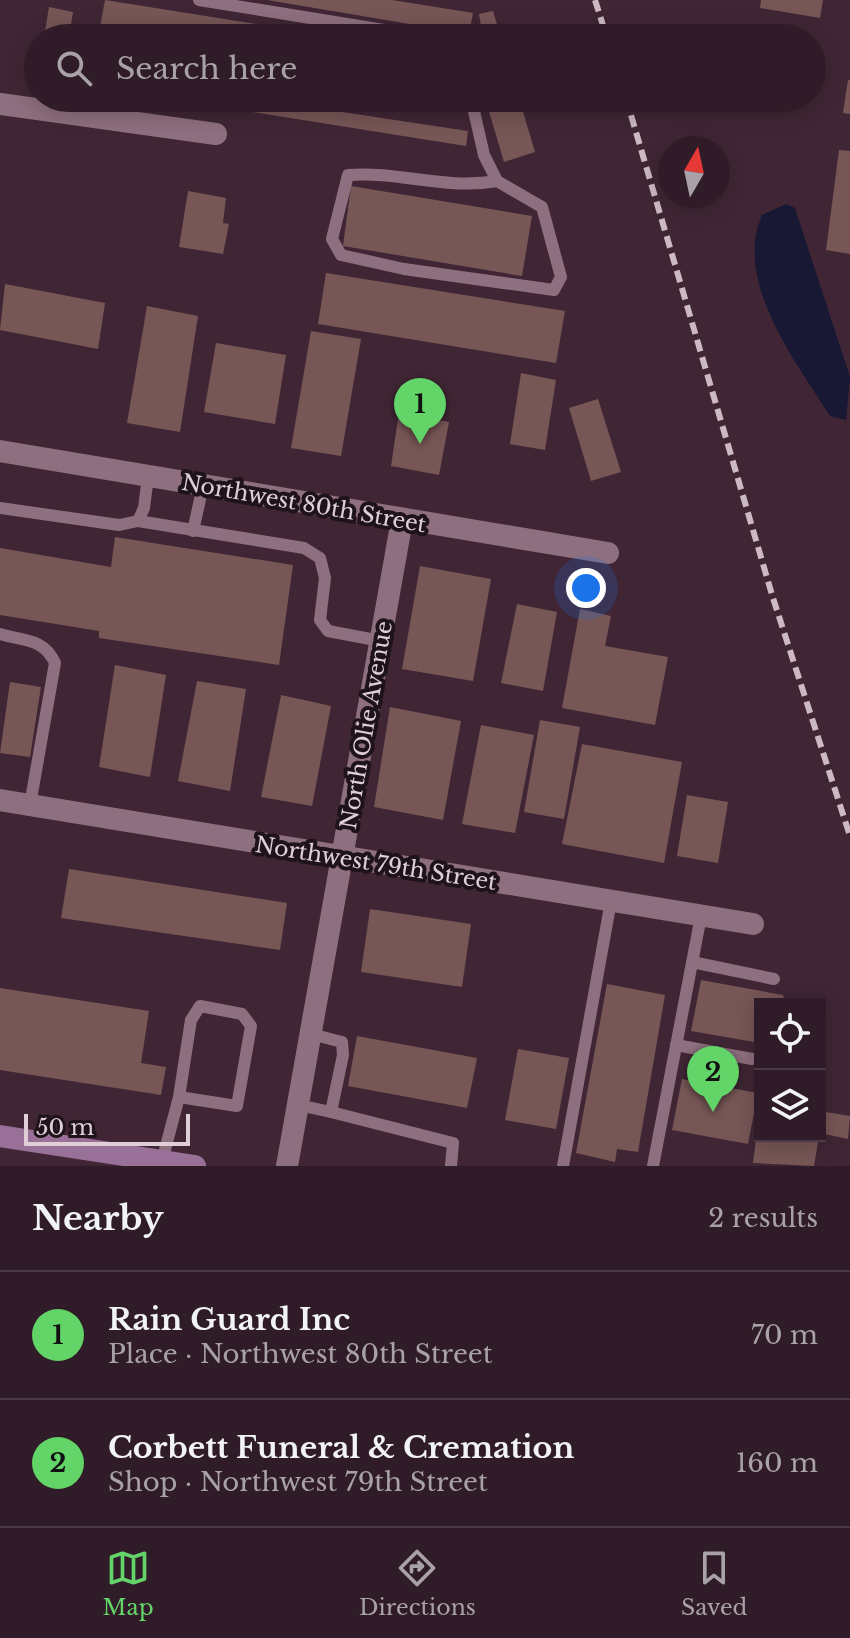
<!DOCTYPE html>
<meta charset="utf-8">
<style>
:root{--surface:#301c28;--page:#3c2934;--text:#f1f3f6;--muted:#a8a1a8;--line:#4b3a45;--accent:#63d468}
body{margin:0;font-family:"Libre Baskerville",serif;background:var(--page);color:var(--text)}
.controls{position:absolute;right:24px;bottom:24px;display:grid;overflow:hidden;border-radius:0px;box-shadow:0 4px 20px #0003}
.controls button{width:72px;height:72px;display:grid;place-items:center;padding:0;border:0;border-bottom:2px solid var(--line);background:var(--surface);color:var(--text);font:40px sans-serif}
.compass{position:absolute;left:658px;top:136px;width:72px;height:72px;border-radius:50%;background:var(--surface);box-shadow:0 4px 20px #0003;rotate:9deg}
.scale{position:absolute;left:24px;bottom:20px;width:166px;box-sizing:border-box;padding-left:8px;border:4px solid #e0ced7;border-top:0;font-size:22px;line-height:28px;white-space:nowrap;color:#e0ced7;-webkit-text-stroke:6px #1f131a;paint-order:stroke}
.you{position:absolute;left:586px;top:588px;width:28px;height:28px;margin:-20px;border:6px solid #fff;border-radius:50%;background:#1a73e8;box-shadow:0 0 0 12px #1a73e833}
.badge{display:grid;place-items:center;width:52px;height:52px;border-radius:50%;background:var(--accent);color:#111;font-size:26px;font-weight:700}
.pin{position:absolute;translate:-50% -66px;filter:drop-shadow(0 2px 4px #0008)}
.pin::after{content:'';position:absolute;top:42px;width:28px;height:24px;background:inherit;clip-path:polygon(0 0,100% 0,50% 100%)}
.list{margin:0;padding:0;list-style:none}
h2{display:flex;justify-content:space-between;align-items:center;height:104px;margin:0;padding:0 32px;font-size:34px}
h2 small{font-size:26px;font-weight:400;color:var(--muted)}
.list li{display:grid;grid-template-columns:52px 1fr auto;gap:24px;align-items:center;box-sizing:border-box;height:128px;padding:0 32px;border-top:2px solid var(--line)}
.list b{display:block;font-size:30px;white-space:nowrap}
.list p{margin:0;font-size:26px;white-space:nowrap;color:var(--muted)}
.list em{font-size:26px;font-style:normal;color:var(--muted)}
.icon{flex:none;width:44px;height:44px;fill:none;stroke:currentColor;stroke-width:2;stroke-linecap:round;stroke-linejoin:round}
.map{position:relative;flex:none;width:850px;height:1166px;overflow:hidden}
.search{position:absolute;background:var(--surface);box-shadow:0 4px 20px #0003;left:24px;right:24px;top:24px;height:88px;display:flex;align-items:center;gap:20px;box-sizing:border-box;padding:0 28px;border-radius:44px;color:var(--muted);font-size:30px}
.sheet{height:360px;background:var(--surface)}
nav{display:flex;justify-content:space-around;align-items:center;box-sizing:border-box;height:112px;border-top:2px solid var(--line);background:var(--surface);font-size:22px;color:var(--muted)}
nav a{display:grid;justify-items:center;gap:4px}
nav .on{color:var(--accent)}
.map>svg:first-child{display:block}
.water{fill:#181734}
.building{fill:#775656}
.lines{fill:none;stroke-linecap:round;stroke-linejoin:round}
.service{stroke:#8e6f7f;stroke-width:12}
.minor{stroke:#8e6f7f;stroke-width:22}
.secondary{stroke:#997098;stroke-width:22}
.rail{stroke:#ccb9c2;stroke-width:6;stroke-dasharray:12 6;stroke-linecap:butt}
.labels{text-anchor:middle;stroke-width:8;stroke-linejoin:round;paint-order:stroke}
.street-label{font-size:22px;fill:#e0ced7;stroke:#1f131a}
</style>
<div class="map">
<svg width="850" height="1166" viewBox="0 0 850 1166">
<rect width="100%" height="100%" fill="#402635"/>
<path class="water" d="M786 204 795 208 850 377 846 420 830 416C796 362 733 281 762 215Z"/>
<g class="building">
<polygon points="105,0 331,36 331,38 98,38"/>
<polygon points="267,0 392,0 473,13 469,34"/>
<polygon points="761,0 823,0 820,18 760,8"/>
<polygon points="49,7 73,12 69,38 44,38"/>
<polygon points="493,11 501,38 483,38 479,14"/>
<polygon points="848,80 850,80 850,114 843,113"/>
<polygon points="165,98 249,98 468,131 466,146"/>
<polygon points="397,98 452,98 451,108"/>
<polygon points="485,98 519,98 535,152 504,162"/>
<polygon points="839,150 850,151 850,254 826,250"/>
<polygon points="351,186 532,216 522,276 343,246"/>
<polygon points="188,191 226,198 223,223 229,224 223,254 179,247"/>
<polygon points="326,273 565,311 556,363 318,324"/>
<polygon points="5,284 105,303 98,349 0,330"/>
<polygon points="147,306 198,316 180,432 127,423"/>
<polygon points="311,331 361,339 341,456 291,448"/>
<polygon points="216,343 286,355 275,424 204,412"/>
<polygon points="521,373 556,380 545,450 510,444"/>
<polygon points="598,399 621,472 591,481 569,408"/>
<polygon points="399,412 449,422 439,475 391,466"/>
<polygon points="115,537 293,565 279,665 99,638 99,631 0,615 0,548 111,567"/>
<polygon points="420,566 491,579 473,681 402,669"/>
<polygon points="517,604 557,612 543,691 501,683"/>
<polygon points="580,609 611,616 605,646 668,657 655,725 562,708"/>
<polygon points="115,665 166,675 150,777 99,767"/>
<polygon points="197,681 246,689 230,791 178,781"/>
<polygon points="10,682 41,687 30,757 0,753"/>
<polygon points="281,695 331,706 312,806 261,797"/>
<polygon points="390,707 461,721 443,820 374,807"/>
<polygon points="540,720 580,727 564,819 524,812"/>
<polygon points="481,725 534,735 515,833 462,824"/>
<polygon points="582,744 682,762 664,863 562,844"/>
<polygon points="687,795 728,802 718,863 677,856"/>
<polygon points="69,869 287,903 280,950 61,918"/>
<polygon points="370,909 471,924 462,987 361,972"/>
<polygon points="701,980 783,995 786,1004 760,1004 760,1043 691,1031"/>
<polygon points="607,984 665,995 638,1152 617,1149 615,1162 576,1153"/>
<polygon points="0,988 149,1011 141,1063 166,1067 161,1095 0,1070"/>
<polygon points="357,1036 477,1058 467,1108 348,1086"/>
<polygon points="518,1049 569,1058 556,1129 505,1120"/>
<polygon points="682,1079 758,1093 748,1144 672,1130"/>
<polygon points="820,1111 850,1116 848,1139 820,1133"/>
<polygon points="758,1124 760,1136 819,1136 814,1166 753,1163"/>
</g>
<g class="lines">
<g class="service">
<polyline points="199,0 433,38"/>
<path d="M471 98 484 155 497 181 542 207 561 277 554 290 404 269 341 255 332 239 348 175C400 171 444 190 497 181"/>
<polyline points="0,508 119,525 138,521 144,508 148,476"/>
<polyline points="138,521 304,548 320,558 325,578 320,620 328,631 381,641"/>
<polyline points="193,531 203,486"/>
<path d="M0 634C23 641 44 638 55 663L30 805"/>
<polyline points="692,962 774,979"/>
<polyline points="311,1034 342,1042 343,1055 331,1112 453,1143 451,1166"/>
<polyline points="676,1045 752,1059"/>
<polyline points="298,1105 331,1112"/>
<polyline points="162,1161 179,1097 237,1106 251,1026 242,1014 200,1006 191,1020 179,1097"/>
<polyline points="563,1166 611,901"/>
<polyline points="653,1166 701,916"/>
</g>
<g class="minor">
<polyline points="0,104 216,134"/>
<polyline points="0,451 608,553"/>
<polyline points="0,800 753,924"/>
<polyline points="287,1166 402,520"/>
</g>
<polyline class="secondary" points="0,1136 195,1166"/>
<g class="rail">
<polyline points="595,0 607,38"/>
<polyline points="626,98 773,598 850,836"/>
</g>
</g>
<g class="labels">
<g class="street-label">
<text transform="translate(304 503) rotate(10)" y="8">Northwest 80th Street</text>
<text transform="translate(366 725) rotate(-80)" y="8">North Olie Avenue</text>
<text transform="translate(376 863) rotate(9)" y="8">Northwest 79th Street</text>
</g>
</g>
</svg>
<div class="controls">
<button><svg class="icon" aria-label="locate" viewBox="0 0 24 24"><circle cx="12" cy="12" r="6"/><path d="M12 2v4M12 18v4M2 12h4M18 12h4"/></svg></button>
<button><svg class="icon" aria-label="layers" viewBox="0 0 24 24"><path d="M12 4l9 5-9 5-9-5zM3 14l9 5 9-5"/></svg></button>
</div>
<svg class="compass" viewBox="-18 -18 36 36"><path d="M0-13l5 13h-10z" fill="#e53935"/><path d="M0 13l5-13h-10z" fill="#a8a1a8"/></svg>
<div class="scale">50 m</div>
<div class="you"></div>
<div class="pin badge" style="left:420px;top:444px">1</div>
<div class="pin badge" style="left:713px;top:1112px">2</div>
<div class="search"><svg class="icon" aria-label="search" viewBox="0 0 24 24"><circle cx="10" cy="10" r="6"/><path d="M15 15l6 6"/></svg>Search here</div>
</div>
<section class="sheet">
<h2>Nearby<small>2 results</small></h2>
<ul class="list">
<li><span class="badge">1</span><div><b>Rain Guard Inc</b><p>Place · Northwest 80th Street</p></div><em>70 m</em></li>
<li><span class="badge">2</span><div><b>Corbett Funeral &amp; Cremation</b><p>Shop · Northwest 79th Street</p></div><em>160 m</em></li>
</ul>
</section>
<nav>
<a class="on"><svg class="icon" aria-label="map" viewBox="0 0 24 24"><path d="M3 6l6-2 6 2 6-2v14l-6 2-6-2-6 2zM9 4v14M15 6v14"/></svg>Map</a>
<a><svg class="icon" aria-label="directions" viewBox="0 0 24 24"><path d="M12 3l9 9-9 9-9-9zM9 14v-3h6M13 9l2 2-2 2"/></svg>Directions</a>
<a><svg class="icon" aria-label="saved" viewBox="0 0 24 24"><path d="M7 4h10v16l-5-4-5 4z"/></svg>Saved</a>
</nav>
